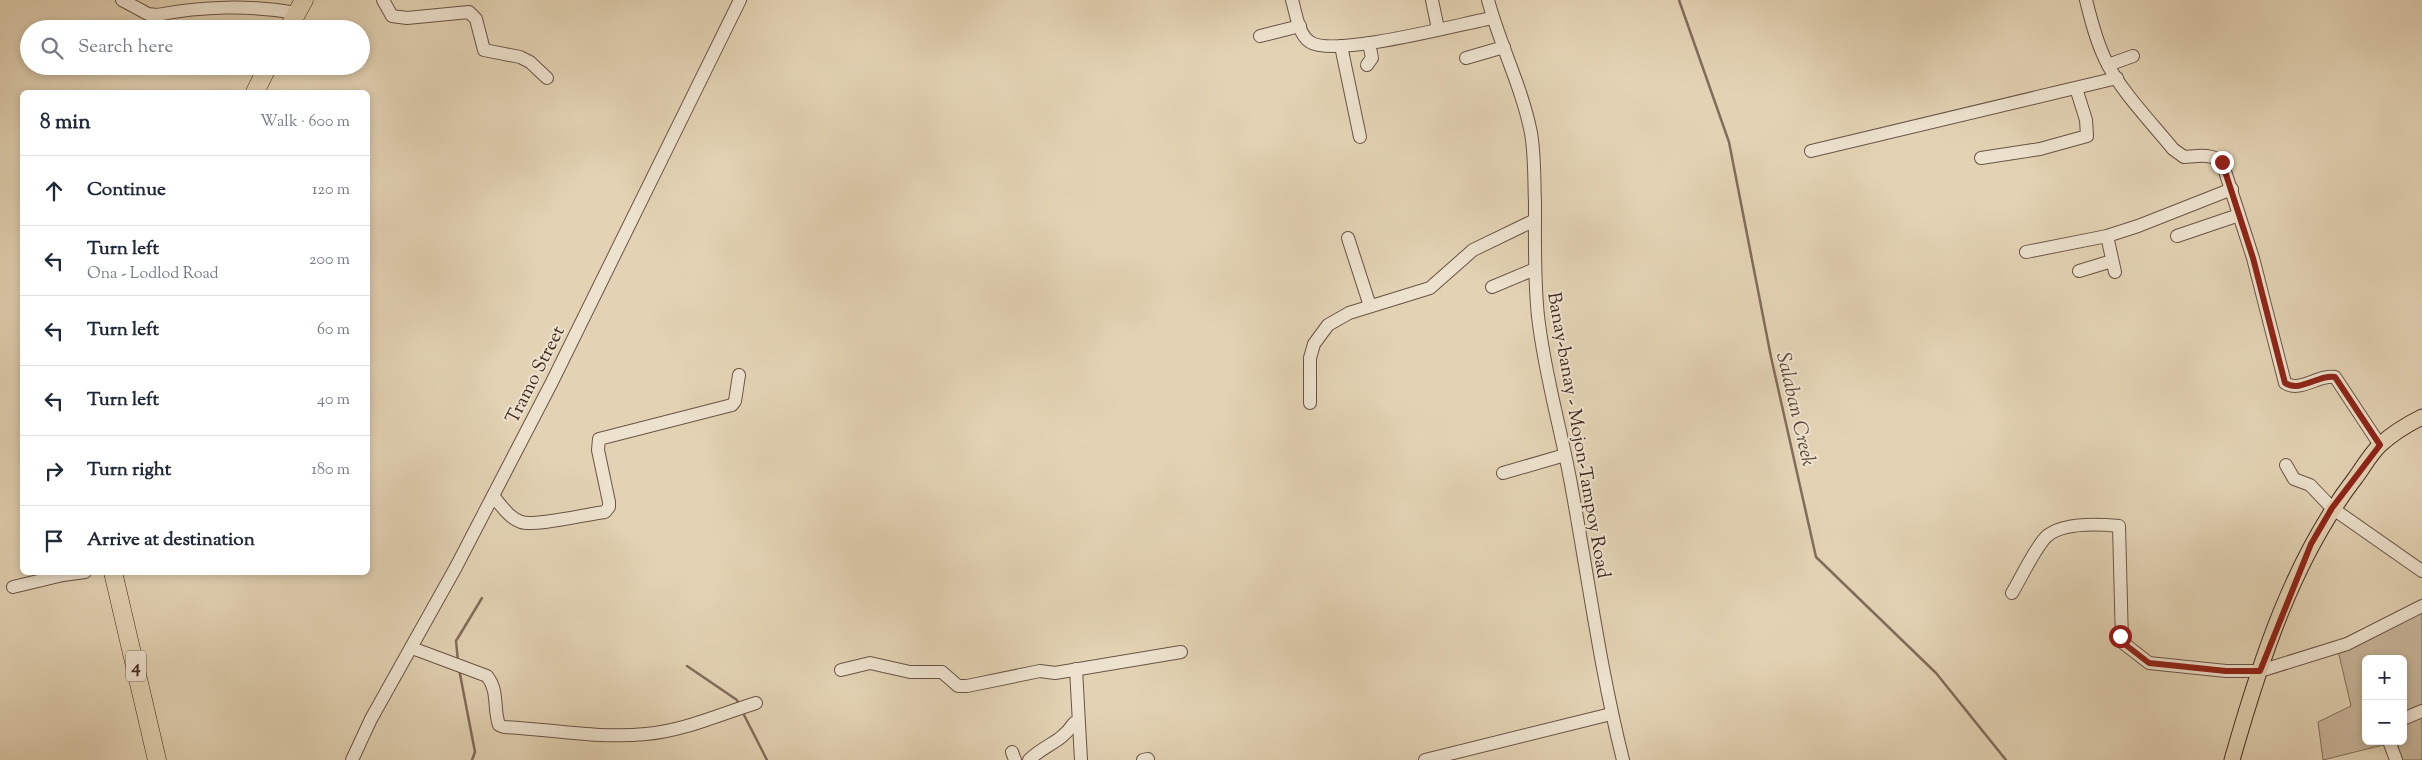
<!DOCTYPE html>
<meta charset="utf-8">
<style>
:root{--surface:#fff;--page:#f2f2f3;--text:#1f2937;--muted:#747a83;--line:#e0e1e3}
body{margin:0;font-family:"Sorts Mill Goudy",serif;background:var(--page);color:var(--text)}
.controls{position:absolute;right:15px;bottom:15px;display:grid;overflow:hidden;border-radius:8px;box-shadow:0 2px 8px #0003}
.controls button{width:45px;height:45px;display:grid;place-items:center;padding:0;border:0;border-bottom:1px solid var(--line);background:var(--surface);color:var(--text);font:25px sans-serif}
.stop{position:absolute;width:15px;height:15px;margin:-11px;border:4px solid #8f2418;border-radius:50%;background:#fff}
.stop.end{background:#8f2418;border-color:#fff;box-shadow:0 1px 5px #0008}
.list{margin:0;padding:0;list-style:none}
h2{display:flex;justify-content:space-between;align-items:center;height:65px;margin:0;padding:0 20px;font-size:21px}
h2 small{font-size:16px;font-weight:400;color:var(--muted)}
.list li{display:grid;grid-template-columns:32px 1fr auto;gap:15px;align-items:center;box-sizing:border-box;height:70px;padding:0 20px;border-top:1px solid var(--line)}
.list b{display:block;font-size:19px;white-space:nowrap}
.list p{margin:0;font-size:16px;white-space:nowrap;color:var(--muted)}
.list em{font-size:16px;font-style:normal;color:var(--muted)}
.icon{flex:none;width:28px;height:28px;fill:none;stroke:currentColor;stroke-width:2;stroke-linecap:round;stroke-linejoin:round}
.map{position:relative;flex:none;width:2422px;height:760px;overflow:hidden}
.search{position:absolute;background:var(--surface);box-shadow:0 2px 8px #0003;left:20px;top:20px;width:350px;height:55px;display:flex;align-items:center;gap:12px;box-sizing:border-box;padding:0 18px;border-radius:28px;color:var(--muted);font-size:19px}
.panel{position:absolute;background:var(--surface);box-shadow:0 2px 8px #0003;left:20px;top:90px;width:350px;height:485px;border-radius:8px}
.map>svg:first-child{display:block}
.green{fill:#c8b69b;stroke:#85705e;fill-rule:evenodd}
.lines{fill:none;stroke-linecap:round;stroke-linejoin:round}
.stream{stroke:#826c5b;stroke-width:2.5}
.minor-casing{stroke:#6a5445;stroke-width:14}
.major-casing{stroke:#422920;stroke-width:17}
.highway-casing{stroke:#422920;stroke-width:19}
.minor{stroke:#ede2ce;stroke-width:12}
.major{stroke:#e3d3b4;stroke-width:15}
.highway{stroke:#e3d3b4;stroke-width:18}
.route{stroke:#8f2418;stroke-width:6}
.labels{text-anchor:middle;stroke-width:4;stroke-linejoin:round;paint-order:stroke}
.shield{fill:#ede2ce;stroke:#756054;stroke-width:1}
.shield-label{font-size:18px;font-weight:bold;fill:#422920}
.street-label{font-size:19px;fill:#422920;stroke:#ede2ce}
.water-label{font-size:20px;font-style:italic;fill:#5c4538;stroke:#ede2ce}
</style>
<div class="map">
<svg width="2422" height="760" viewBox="0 0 2422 760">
<rect width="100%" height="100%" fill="#e3d3b4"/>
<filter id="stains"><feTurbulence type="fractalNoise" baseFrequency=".004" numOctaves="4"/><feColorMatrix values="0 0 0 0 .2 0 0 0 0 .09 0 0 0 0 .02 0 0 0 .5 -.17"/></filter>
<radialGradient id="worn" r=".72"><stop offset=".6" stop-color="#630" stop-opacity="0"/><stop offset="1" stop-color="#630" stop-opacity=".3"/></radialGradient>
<path class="green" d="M2422 601V760H2393L2387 744 2323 760 2318 722 2351 706 2336 642ZM2366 659H2403V741H2366Z"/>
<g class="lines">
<g class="stream">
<polyline points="1679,0 1729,142 1771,357 1816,557 1936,673 2006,760"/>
<polyline points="458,661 456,641 482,598"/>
<polyline points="687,666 737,700 739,705"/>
<polyline points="459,669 475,752 472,760"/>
<polyline points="743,713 767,760"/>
</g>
<g class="minor-casing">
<g id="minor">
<path d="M122 0 148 14 157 15C202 6 252 5 296 13"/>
<polyline points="383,0 392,16 407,18 469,12 476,19 484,50 520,57 530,62 547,78"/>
<path d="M1292 0C1296 13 1298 34 1310 42 1334 58 1460 24 1492 18"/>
<polyline points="1432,0 1438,29"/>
<path d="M1488 0C1500 45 1522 87 1531 133 1535 156 1534 180 1535 203 1535 241 1534 279 1538 316 1544 372 1561 429 1571 484 1588 576 1600 669 1623 760"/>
<path d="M2086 0C2091 20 2096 40 2105 59 2119 89 2152 123 2173 149L2184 157C2198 156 2210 153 2222 162L2253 258 2285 383C2300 393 2319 374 2335 377L2380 445"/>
<polyline points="1260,36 1300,26"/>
<polyline points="1341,46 1360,137"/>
<polyline points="1466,58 1504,47"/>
<polyline points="1367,65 1372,58 1369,43"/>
<polyline points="2108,65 2133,56"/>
<polyline points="1811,151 2117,78"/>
<polyline points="1981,158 2040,149 2087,136 2086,120 2076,88"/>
<polyline points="2107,236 2115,272"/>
<polyline points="2177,236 2239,215"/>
<polyline points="1348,238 1370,306"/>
<polyline points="2026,252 2107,236 2138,226 2232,189"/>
<polyline points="2079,271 2112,261"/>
<polyline points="1492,287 1535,269"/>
<polyline points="1310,403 1310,358 1314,344 1328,325 1349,313 1430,288 1473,250 1535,220"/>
<polyline points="2286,465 2294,479 2310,485 2332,508 2422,571"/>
<polyline points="1503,473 1565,455"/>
<path d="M493 496C501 505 509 518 521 522 535 527 587 514 605 512L609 507V502L598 450 599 439 732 405 735 401 739 375"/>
<polyline points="13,587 63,575 85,572"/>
<path d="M2012 593C2021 578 2036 546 2047 536 2064 522 2099 524 2119 526L2122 642 2149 663 2226 671H2260L2347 644 2422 606"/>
<path d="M412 648 487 676C499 691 493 708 499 725L504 727C551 729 599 739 646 734 683 731 721 714 756 703"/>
<polyline points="1076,669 1081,760"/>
<polyline points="841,670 870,663 910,672 942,672 958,686 967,686 1040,671 1055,673 1181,652"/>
<polyline points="2403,719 2422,711"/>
<polyline points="2389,741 2396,760"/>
<polyline points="1012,752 1015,760"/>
<polyline points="352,760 371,719 456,567 552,382 740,0"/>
<path d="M1029 760C1045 744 1060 744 1074 723"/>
<polyline points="1143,760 1148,759"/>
<polyline points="1425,760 1611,714"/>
</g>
</g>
<g class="major-casing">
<path id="major" d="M2232 760C2260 662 2293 558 2356 477 2364 466 2371 453 2381 444 2393 433 2408 424 2422 417"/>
</g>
<g class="highway-casing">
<g id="highway">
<polyline points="288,29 304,0"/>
<polyline points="255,92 268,66"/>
<polyline points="113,572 157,760"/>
</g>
</g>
<use href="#minor" class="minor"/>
<use href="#major" class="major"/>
<use href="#highway" class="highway"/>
</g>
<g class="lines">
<path class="route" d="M2120 636 2122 642 2149 663 2226 671H2260L2311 544 2332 508 2380 445 2335 377C2319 374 2300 393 2285 383L2253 258 2222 162"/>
</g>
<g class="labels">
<rect class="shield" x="126" y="650.5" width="20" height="31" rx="4"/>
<g class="shield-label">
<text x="136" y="672">4</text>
</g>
<g class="street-label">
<text transform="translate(534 374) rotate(-63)" y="7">Tramo Street</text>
<text transform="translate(1580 435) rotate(80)" y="7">Banay-banay - Mojon-Tampoy Road</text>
</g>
<g class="water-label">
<text transform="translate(1797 409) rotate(77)" y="7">Salaban Creek</text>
</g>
</g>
<rect width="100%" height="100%" filter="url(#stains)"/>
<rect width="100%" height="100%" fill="url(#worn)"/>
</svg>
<div class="controls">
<button>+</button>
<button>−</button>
</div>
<div class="stop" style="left:2120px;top:636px"></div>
<div class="stop end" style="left:2222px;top:162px"></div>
<div class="search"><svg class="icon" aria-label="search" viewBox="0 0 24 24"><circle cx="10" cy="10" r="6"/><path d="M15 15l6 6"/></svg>Search here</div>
<section class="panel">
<h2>8 min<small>Walk · 600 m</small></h2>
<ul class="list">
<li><svg class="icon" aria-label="ahead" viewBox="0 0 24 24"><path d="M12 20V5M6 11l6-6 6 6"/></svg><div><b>Continue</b></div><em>120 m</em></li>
<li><svg class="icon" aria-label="left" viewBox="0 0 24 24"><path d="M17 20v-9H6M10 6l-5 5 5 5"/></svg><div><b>Turn left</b><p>Ona - Lodlod Road</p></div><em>200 m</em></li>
<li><svg class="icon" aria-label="left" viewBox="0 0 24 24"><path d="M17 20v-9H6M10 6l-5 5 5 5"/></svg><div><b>Turn left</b></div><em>60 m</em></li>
<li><svg class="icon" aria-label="left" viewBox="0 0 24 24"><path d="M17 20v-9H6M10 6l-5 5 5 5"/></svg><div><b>Turn left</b></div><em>40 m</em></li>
<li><svg class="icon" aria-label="right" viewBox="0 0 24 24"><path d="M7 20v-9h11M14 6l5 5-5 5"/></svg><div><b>Turn right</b></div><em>180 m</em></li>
<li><svg class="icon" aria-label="arrive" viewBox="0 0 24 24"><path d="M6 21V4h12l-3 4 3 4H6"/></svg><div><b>Arrive at destination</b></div></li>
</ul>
</section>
</div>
